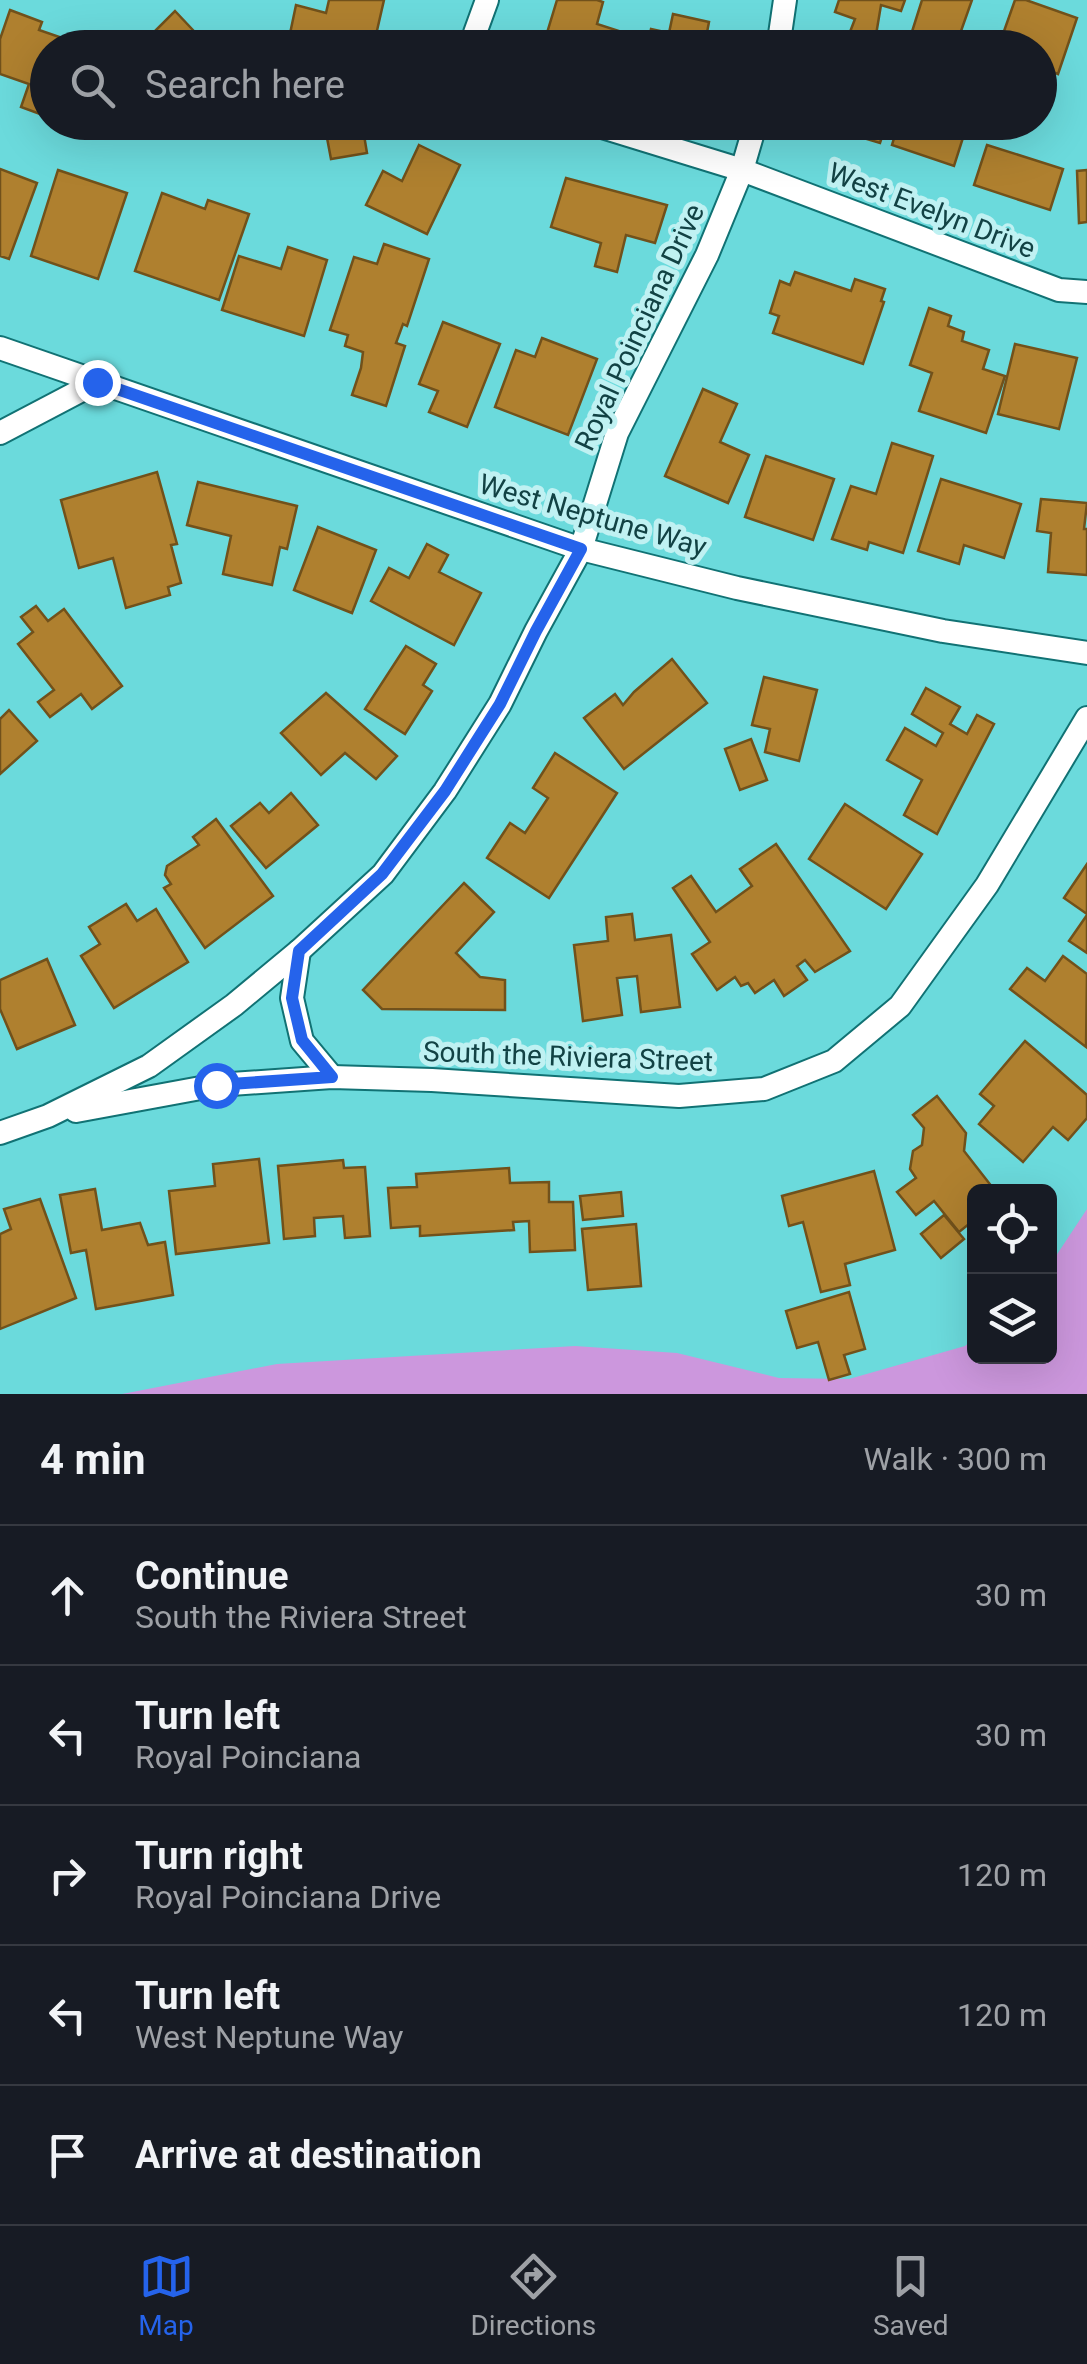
<!DOCTYPE html>
<meta charset="utf-8">
<style>
:root{--surface:#171b24;--page:#20242c;--text:#f1f3f6;--muted:#9ea1a6;--line:#363941;--accent:#2563eb}
body{margin:0;font-family:Roboto,sans-serif;background:var(--page);color:var(--text)}
.controls{position:absolute;right:30px;bottom:30px;display:grid;overflow:hidden;border-radius:15px;box-shadow:0 10px 40px #0002}
.controls button{width:90px;height:90px;display:grid;place-items:center;padding:0;border:0;border-bottom:2px solid var(--line);background:var(--surface);color:var(--text);font:50px sans-serif}
.stop{position:absolute;width:30px;height:30px;margin:-22px;border:8px solid #2563eb;border-radius:50%;background:#fff}
.stop.end{background:#2563eb;border-color:#fff;box-shadow:0 2px 10px #0008}
.list{margin:0;padding:0;list-style:none}
h2{display:flex;justify-content:space-between;align-items:center;height:130px;margin:0;padding:0 40px;font-size:42px}
h2 small{font-size:32px;font-weight:400;color:var(--muted)}
.list li{display:grid;grid-template-columns:65px 1fr auto;gap:30px;align-items:center;box-sizing:border-box;height:140px;padding:0 40px;border-top:2px solid var(--line)}
.list b{display:block;font-size:38px;white-space:nowrap}
.list p{margin:0;font-size:32px;white-space:nowrap;color:var(--muted)}
.list em{font-size:32px;font-style:normal;color:var(--muted)}
.icon{flex:none;width:55px;height:55px;fill:none;stroke:currentColor;stroke-width:2;stroke-linecap:round;stroke-linejoin:round}
.map{position:relative;flex:none;width:1087px;height:1394px;overflow:hidden}
.search{position:absolute;background:var(--surface);box-shadow:0 10px 40px #0002;left:30px;right:30px;top:30px;height:110px;display:flex;align-items:center;gap:25px;box-sizing:border-box;padding:0 35px;border-radius:55px;color:var(--muted);font-size:38px}
.sheet{height:830px;background:var(--surface)}
nav{display:flex;justify-content:space-around;align-items:center;box-sizing:border-box;height:140px;border-top:2px solid var(--line);background:var(--surface);font-size:28px;color:var(--muted)}
nav a{display:grid;justify-items:center;gap:5px}
nav .on{color:var(--accent)}
.map>svg:first-child{display:block}
.water{fill:#cc97dd}
.building{fill:#af802f;stroke:#71511b;stroke-width:2.5}
.lines{fill:none;stroke-linecap:round;stroke-linejoin:round}
.minor-casing{stroke:#117274;stroke-width:26}
.minor{stroke:#fff;stroke-width:22}
.route{stroke:#2563eb;stroke-width:12}
.labels{text-anchor:middle;stroke-width:10;stroke-linejoin:round;paint-order:stroke}
.street-label{font-size:28px;fill:#124244;stroke:#bff1f2}
</style>
<div class="map">
<svg width="1087" height="1394" viewBox="0 0 1087 1394">
<rect width="100%" height="100%" fill="#6bdadc"/>
<polygon class="water" points="1087,1209 1087,1394 122,1394 277,1364 575,1346 677,1353 779,1378 849,1379 965,1346 974,1338 974,1356 1050,1356 1050,1265"/>
<g class="building">
<polygon points="329,0 384,0 373,48 287,48 296,5 326,13"/>
<polygon points="557,0 597,0 603,2 597,24 619,31 614,48 590,48 547,33"/>
<polygon points="839,0 905,0 901,11 881,5 874,47 848,37 855,19 835,12"/>
<polygon points="922,0 972,0 955,48 939,48 910,38"/>
<polygon points="1015,0 1026,0 1077,18 1058,74 1040,67 1040,48 1021,48 1023,41 1003,34"/>
<polygon points="10,10 42,22 39,30 91,48 48,48 48,117 21,107 29,84 0,74 0,39"/>
<polygon points="175,11 208,46 138,48"/>
<polygon points="673,14 709,22 704,48 647,48 651,29 669,33"/>
<polygon points="826,36 863,48 822,48"/>
<polygon points="324,122 380,122 381,125 363,129 367,153 331,159"/>
<polygon points="821,122 887,122 880,143 820,125"/>
<polygon points="899,122 968,122 954,166 892,145"/>
<polygon points="419,145 460,165 427,234 366,205 383,171 402,181"/>
<polygon points="987,145 1063,169 1050,210 974,185"/>
<polygon points="0,169 37,183 9,259 0,256"/>
<polygon points="58,170 127,193 98,279 31,256"/>
<polygon points="1087,170 1087,222 1079,223 1077,171"/>
<polygon points="566,178 667,205 655,243 626,235 617,272 595,266 601,243 551,227"/>
<polygon points="162,193 205,209 208,200 249,214 219,300 135,271"/>
<polygon points="384,244 429,259 407,326 403,324 396,343 405,346 386,406 352,395 361,368 363,352 345,346 348,335 330,330 354,257 377,264"/>
<polygon points="288,247 327,260 304,336 222,310 239,256 281,269"/>
<polygon points="795,272 851,291 855,279 885,289 881,301 884,302 863,364 773,333 779,316 770,313 780,281 790,285"/>
<polygon points="929,308 951,316 948,326 964,332 962,341 989,350 983,369 1005,376 986,433 919,411 932,373 910,365"/>
<polygon points="443,322 500,344 467,427 429,412 438,391 419,384"/>
<polygon points="542,338 597,359 568,435 495,407 516,350 535,357"/>
<polygon points="1015,344 1077,358 1059,429 998,414"/>
<polygon points="703,389 737,404 720,442 749,455 728,503 665,476"/>
<polygon points="892,443 933,456 903,553 869,542 867,550 832,539 851,486 876,494"/>
<polygon points="766,456 834,479 813,540 745,517"/>
<polygon points="157,472 177,544 171,545 181,583 168,587 170,595 126,608 113,558 79,568 61,500"/>
<polygon points="941,479 1021,504 1004,558 964,545 959,564 918,551"/>
<polygon points="198,482 297,506 287,549 280,547 272,585 223,574 231,536 187,525"/>
<polygon points="1041,499 1087,503 1084,529 1087,529 1087,575 1048,572 1051,533 1037,531"/>
<polygon points="318,527 376,550 352,613 294,590"/>
<polygon points="427,544 448,555 439,572 481,593 454,645 371,601 389,568 409,578"/>
<polygon points="36,606 48,621 64,609 122,686 92,709 81,694 50,717 38,702 54,690 18,644 33,632 21,617"/>
<polygon points="406,646 436,664 423,685 432,691 405,734 365,709"/>
<polygon points="672,659 707,703 624,769 584,718 615,694 623,705 634,692"/>
<polygon points="764,677 817,690 799,761 765,752 770,729 752,725"/>
<polygon points="926,688 960,707 950,724 967,734 977,715 994,724 937,834 904,815 922,780 887,760 905,728 936,746 943,733 912,714"/>
<polygon points="326,693 397,756 376,779 345,753 321,775 281,733"/>
<polygon points="9,710 37,741 0,774 0,719"/>
<polygon points="751,739 767,780 740,790 725,749"/>
<polygon points="555,753 617,793 549,898 487,858 510,823 525,833 548,798 533,788"/>
<polygon points="291,793 318,825 266,868 231,826 260,803 269,813"/>
<polygon points="845,804 922,854 886,909 809,859"/>
<polygon points="216,819 273,896 205,948 164,888 171,884 165,875 167,866 199,845 193,837"/>
<polygon points="776,844 850,951 815,972 805,960 797,966 807,980 784,996 774,980 755,993 748,983 741,986 735,977 717,990 692,954 710,942 673,888 691,876 716,912 752,886 740,869"/>
<polygon points="1087,864 1087,914 1064,898"/>
<polygon points="464,883 494,912 456,953 480,977 505,980 505,1010 382,1009 363,990"/>
<polygon points="126,904 137,921 156,909 188,962 114,1008 81,956 100,944 89,927"/>
<polygon points="632,914 635,940 671,935 680,1007 641,1012 637,976 617,978 622,1015 583,1021 574,945 608,941 606,917"/>
<polygon points="1087,915 1087,953 1069,941"/>
<polygon points="1063,956 1087,974 1086,1047 1010,989 1027,968 1045,981"/>
<polygon points="47,959 75,1025 17,1049 0,1009 0,980"/>
<polygon points="1025,1041 1087,1095 1087,1118 1068,1140 1053,1127 1023,1162 979,1124 994,1106 980,1094"/>
<polygon points="937,1096 966,1133 964,1151 996,1192 974,1192 974,1220 959,1232 934,1201 916,1215 897,1192 916,1178 910,1169 913,1151 922,1145 924,1128 913,1115"/>
<polygon points="259,1159 269,1243 176,1254 169,1191 215,1186 213,1164"/>
<polygon points="343,1160 344,1168 365,1167 370,1236 345,1238 343,1216 314,1218 315,1236 284,1239 278,1166"/>
<polygon points="509,1168 510,1183 549,1182 549,1202 573,1202 575,1250 530,1252 529,1221 513,1222 514,1230 420,1236 420,1226 391,1228 388,1188 417,1187 416,1174"/>
<polygon points="874,1171 895,1250 845,1264 850,1285 821,1292 803,1222 789,1226 782,1196"/>
<polygon points="95,1189 102,1230 140,1223 148,1245 165,1242 173,1295 96,1309 86,1250 71,1253 60,1195"/>
<polygon points="621,1192 623,1216 583,1220 580,1196"/>
<polygon points="40,1199 76,1298 0,1329 0,1234 11,1229 4,1209"/>
<polygon points="944,1215 964,1239 941,1258 921,1234"/>
<polygon points="636,1224 641,1286 588,1290 582,1229"/>
<polygon points="849,1292 865,1349 844,1355 850,1374 829,1380 818,1342 797,1348 786,1311"/>
</g>
<g class="lines">
<g class="minor-casing">
<g id="minor">
<polyline points="475,48 475,33 487,0"/>
<polyline points="778,48 785,0"/>
<polyline points="586,122 742,170 1059,290 1087,292"/>
<polyline points="0,348 581,549 737,588 943,631 1087,653"/>
<polyline points="0,433 97,382"/>
<polyline points="299,951 292,998 302,1041 332,1077"/>
<polyline points="76,1111 217,1085 332,1077 432,1080 679,1096 764,1089 834,1061 900,1006 987,885 1087,718"/>
<polyline points="0,1133 48,1116 149,1066 234,1005 299,951 383,874 445,791 500,704 536,631 581,549 617,433 707,255 742,170 756,122"/>
</g>
</g>
<use href="#minor" class="minor"/>
</g>
<g class="lines">
<polyline class="route" points="97,382 581,549 536,631 500,704 445,791 382,874 299,951 292,998 302,1040 332,1077 216,1085"/>
</g>
<g class="labels">
<g class="street-label">
<text transform="translate(932 210) rotate(21)" y="10">West Evelyn Drive</text>
<text transform="translate(639 327) rotate(-65)" y="10">Royal Poinciana Drive</text>
<text transform="translate(593 515) rotate(16)" y="10">West Neptune Way</text>
<text transform="translate(568 1056) rotate(2)" y="10">South the Riviera Street</text>
</g>
</g>
</svg>
<div class="controls">
<button><svg class="icon" aria-label="locate" viewBox="0 0 24 24"><circle cx="12" cy="12" r="6"/><path d="M12 2v4M12 18v4M2 12h4M18 12h4"/></svg></button>
<button><svg class="icon" aria-label="layers" viewBox="0 0 24 24"><path d="M12 4l9 5-9 5-9-5zM3 14l9 5 9-5"/></svg></button>
</div>
<div class="stop" style="left:216px;top:1085px"></div>
<div class="stop end" style="left:97px;top:382px"></div>
<div class="search"><svg class="icon" aria-label="search" viewBox="0 0 24 24"><circle cx="10" cy="10" r="6"/><path d="M15 15l6 6"/></svg>Search here</div>
</div>
<section class="sheet">
<h2>4 min<small>Walk · 300 m</small></h2>
<ul class="list">
<li><svg class="icon" aria-label="ahead" viewBox="0 0 24 24"><path d="M12 20V5M6 11l6-6 6 6"/></svg><div><b>Continue</b><p>South the Riviera Street</p></div><em>30 m</em></li>
<li><svg class="icon" aria-label="left" viewBox="0 0 24 24"><path d="M17 20v-9H6M10 6l-5 5 5 5"/></svg><div><b>Turn left</b><p>Royal Poinciana</p></div><em>30 m</em></li>
<li><svg class="icon" aria-label="right" viewBox="0 0 24 24"><path d="M7 20v-9h11M14 6l5 5-5 5"/></svg><div><b>Turn right</b><p>Royal Poinciana Drive</p></div><em>120 m</em></li>
<li><svg class="icon" aria-label="left" viewBox="0 0 24 24"><path d="M17 20v-9H6M10 6l-5 5 5 5"/></svg><div><b>Turn left</b><p>West Neptune Way</p></div><em>120 m</em></li>
<li><svg class="icon" aria-label="arrive" viewBox="0 0 24 24"><path d="M6 21V4h12l-3 4 3 4H6"/></svg><div><b>Arrive at destination</b></div></li>
</ul>
</section>
<nav>
<a class="on"><svg class="icon" aria-label="map" viewBox="0 0 24 24"><path d="M3 6l6-2 6 2 6-2v14l-6 2-6-2-6 2zM9 4v14M15 6v14"/></svg>Map</a>
<a><svg class="icon" aria-label="directions" viewBox="0 0 24 24"><path d="M12 3l9 9-9 9-9-9zM9 14v-3h6M13 9l2 2-2 2"/></svg>Directions</a>
<a><svg class="icon" aria-label="saved" viewBox="0 0 24 24"><path d="M7 4h10v16l-5-4-5 4z"/></svg>Saved</a>
</nav>
